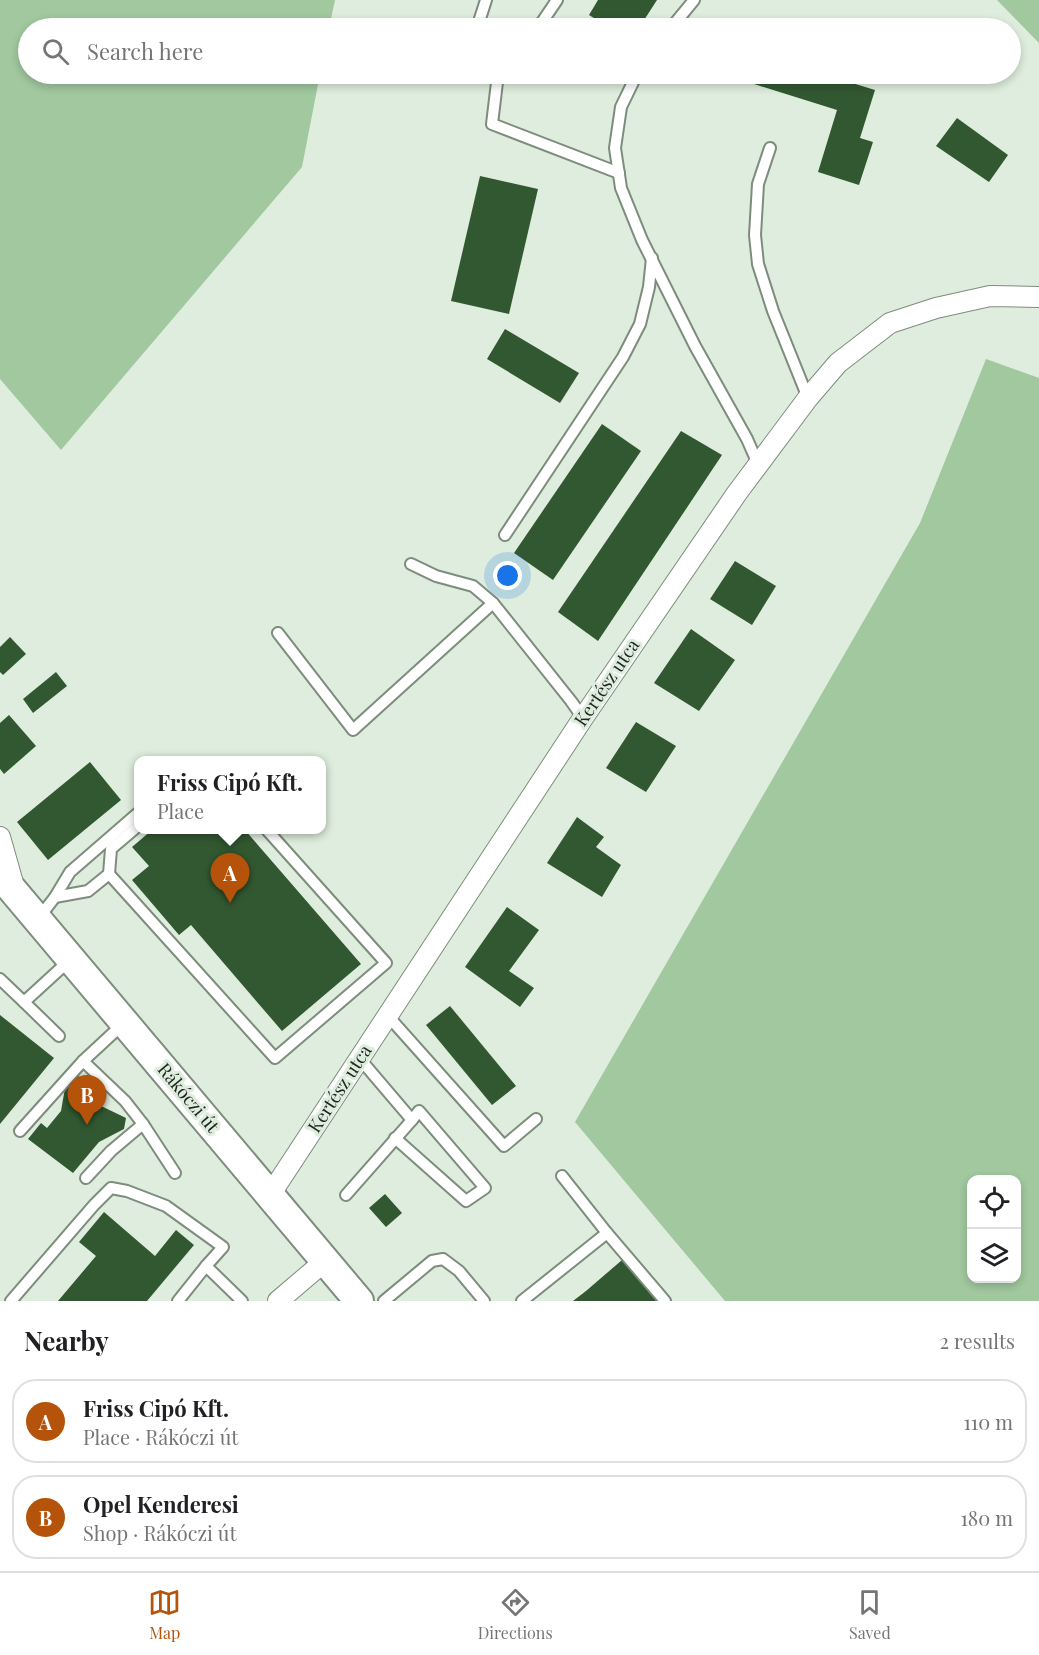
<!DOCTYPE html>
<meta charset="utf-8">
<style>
:root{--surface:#fff;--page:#f6f6f6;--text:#202124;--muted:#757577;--line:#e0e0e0;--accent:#b45309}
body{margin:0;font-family:"Playfair Display",serif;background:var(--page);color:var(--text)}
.controls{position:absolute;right:18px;bottom:18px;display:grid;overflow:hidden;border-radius:12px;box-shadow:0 3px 9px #0003}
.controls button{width:54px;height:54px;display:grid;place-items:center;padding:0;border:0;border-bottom:2px solid var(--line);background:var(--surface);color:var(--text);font:30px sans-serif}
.you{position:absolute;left:508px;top:576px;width:21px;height:21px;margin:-15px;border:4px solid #fff;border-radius:50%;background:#1a73e8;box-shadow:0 0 0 9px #1a73e833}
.badge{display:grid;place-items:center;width:39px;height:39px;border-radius:50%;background:var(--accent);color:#fff;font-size:20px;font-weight:700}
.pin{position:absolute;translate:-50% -50px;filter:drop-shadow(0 2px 3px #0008)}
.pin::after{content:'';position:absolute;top:32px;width:21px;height:18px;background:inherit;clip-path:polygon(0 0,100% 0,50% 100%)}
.popup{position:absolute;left:134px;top:756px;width:192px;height:78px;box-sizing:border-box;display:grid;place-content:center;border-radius:12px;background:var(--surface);filter:drop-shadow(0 2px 4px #0005);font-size:20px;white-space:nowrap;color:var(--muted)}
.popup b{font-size:22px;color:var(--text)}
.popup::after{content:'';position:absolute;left:50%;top:100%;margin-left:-12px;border:12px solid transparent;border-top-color:var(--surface)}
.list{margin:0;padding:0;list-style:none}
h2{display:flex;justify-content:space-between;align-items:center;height:78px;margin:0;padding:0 24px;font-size:26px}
h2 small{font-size:20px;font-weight:400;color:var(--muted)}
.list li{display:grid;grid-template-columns:39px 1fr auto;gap:18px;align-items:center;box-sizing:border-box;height:84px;margin:0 12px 12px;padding:0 12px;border:2px solid var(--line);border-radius:24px}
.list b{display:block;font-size:22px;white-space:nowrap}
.list p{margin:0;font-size:20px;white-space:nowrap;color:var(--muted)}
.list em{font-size:20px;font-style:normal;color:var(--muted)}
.icon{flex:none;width:33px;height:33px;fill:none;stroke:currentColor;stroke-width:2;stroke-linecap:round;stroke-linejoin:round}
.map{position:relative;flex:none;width:1039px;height:1301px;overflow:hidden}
.search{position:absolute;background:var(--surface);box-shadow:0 3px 9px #0003;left:18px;right:18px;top:18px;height:66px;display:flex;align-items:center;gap:15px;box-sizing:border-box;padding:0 21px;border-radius:33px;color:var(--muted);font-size:22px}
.sheet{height:270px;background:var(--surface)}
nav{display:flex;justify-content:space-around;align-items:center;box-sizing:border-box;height:84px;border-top:2px solid var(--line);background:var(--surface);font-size:16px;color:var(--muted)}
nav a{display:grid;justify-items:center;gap:3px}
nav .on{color:var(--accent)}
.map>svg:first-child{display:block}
.green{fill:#a1c89f;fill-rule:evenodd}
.building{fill:#325831}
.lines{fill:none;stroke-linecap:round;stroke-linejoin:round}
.lane-casing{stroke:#7e8c7d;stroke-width:14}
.street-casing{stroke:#7e8c7d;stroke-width:22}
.secondary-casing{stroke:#7e8c7d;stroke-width:32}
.lane{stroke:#fff;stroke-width:10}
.street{stroke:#fff;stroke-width:20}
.secondary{stroke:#fff;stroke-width:28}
.labels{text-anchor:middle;stroke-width:6;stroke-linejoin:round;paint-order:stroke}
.street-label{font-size:18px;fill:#1e241e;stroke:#deeddd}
</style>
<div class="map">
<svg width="1039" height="1301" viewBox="0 0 1039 1301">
<rect width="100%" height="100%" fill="#deeddd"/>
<g class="green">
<polygon points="0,0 335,0 329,28 28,28 28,74 320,74 302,167 61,450 0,379"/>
<polygon points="997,0 1039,0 1039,43"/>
<path d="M986 359 1039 378V1301H725L575 1122 920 523ZM972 1180H1016V1278H972Z"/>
</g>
<g class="building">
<polygon points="598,0 657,0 639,28 610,28 589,15"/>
<polygon points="757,74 823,74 875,90 860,138 873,142 859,185 818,172 837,110 754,84"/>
<polygon points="957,118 1008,155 989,182 936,146"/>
<polygon points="480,176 538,189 509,314 451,301"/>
<polygon points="505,329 579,373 560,403 487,359"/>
<polygon points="602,424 641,451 553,580 514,553"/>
<polygon points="681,431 722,455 598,641 558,612"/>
<polygon points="735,561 776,586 752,625 710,599"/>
<polygon points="691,629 735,660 699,711 654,683"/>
<polygon points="10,637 26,654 3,675 0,672 0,647"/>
<polygon points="56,672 67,686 33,713 23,699"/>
<polygon points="9,715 36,746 4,774 0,769 0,723"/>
<polygon points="636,722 676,746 646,792 606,768"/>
<polygon points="90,762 121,800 48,860 17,822"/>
<polygon points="577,817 604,837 596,847 621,865 602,897 547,863"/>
<polygon points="152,830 245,830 361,964 282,1031 191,925 179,935 132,880 149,866 132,847"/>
<polygon points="507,907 539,930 509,971 534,988 520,1007 465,967"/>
<polygon points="450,1006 516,1086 492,1105 426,1025"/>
<polygon points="0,1015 54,1058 0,1124"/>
<polygon points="78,1075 97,1104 126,1118 124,1129 99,1142 73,1173 28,1139 41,1123 47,1128 61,1111 65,1088 75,1084"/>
<polygon points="385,1194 402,1213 386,1227 369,1208"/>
<polygon points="104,1212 155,1256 176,1230 194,1245 147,1301 58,1301 96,1256 79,1242"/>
<polygon points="622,1260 657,1301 573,1301 586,1291"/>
</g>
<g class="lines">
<g class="lane-casing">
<g id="lane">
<polyline points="477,28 486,0"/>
<polyline points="538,28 557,0"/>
<polyline points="671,28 694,0"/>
<polyline points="498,74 492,124 619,173"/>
<polyline points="637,74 621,107 615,148 621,188 642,240 695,346 747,439 758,464"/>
<polyline points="770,148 758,184 755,235 758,264 773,311 808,398"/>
<polyline points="505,535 623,357 640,324 649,287 652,258"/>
<polyline points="411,564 436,576 473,586 493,603"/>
<polyline points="278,633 353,730 493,603 571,701 583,718"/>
<polyline points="109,874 111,849 138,826"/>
<polyline points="55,897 88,891 109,874 275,1058 386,963 267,830"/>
<polyline points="38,919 55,897 70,872 138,813"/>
<polyline points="0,979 24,1002 71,959"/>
<polyline points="24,1002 59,1036"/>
<polyline points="388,1016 504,1146 536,1119"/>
<polyline points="143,1124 175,1173"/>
<polyline points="20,1131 83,1061"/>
<polyline points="395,1138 466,1201 485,1188 419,1111 412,1120"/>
<polyline points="562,1176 607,1233"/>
<polyline points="86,1178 111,1151 143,1124 125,1101 83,1061 124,1023"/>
<polyline points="346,1195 412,1120 360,1059"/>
<polyline points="11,1301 94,1205 111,1188 127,1191 166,1206 223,1247 206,1266"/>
<polyline points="178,1301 206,1266 242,1301"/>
<polyline points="384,1301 432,1261 443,1259 459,1271 484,1301"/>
<polyline points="522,1301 607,1233 665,1301"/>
</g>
</g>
<g class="street-casing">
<g id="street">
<polyline points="0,837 15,890"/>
<polyline points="270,1195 583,718 737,493 808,398 838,363 890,323 936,308 990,296 1039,297"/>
<polyline points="278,1301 325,1261"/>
</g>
</g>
<g class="secondary-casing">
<polyline id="secondary" points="0,875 359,1301"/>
</g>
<use href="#lane" class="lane"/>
<use href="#street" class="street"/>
<use href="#secondary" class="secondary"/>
</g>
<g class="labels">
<g class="street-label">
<text transform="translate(607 683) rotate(-56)" y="6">Kertész utca</text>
<text transform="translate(340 1089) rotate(-57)" y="6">Kertész utca</text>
<text transform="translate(188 1098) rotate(50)" y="6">Rákóczi út</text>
</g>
</g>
</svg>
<div class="controls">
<button><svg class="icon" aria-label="locate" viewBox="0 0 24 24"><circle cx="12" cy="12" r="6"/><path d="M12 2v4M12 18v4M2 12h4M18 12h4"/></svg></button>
<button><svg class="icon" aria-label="layers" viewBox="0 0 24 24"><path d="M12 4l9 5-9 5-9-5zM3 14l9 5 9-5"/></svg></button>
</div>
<div class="you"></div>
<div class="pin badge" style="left:230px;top:903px">A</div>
<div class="popup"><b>Friss Cipó Kft.</b>Place</div>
<div class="pin badge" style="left:87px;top:1125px">B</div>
<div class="search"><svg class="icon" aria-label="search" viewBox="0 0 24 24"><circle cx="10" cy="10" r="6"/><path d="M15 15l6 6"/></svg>Search here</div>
</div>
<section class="sheet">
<h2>Nearby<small>2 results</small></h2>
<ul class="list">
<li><span class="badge">A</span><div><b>Friss Cipó Kft.</b><p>Place · Rákóczi út</p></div><em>110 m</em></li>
<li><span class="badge">B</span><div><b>Opel Kenderesi</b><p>Shop · Rákóczi út</p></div><em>180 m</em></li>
</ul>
</section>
<nav>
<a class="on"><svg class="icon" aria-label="map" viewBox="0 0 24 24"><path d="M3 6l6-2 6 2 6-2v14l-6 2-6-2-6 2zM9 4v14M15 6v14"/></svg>Map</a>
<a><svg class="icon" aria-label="directions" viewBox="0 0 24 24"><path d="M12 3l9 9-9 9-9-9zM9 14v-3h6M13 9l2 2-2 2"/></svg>Directions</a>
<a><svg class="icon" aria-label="saved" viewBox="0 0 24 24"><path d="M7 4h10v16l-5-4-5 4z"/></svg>Saved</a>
</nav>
